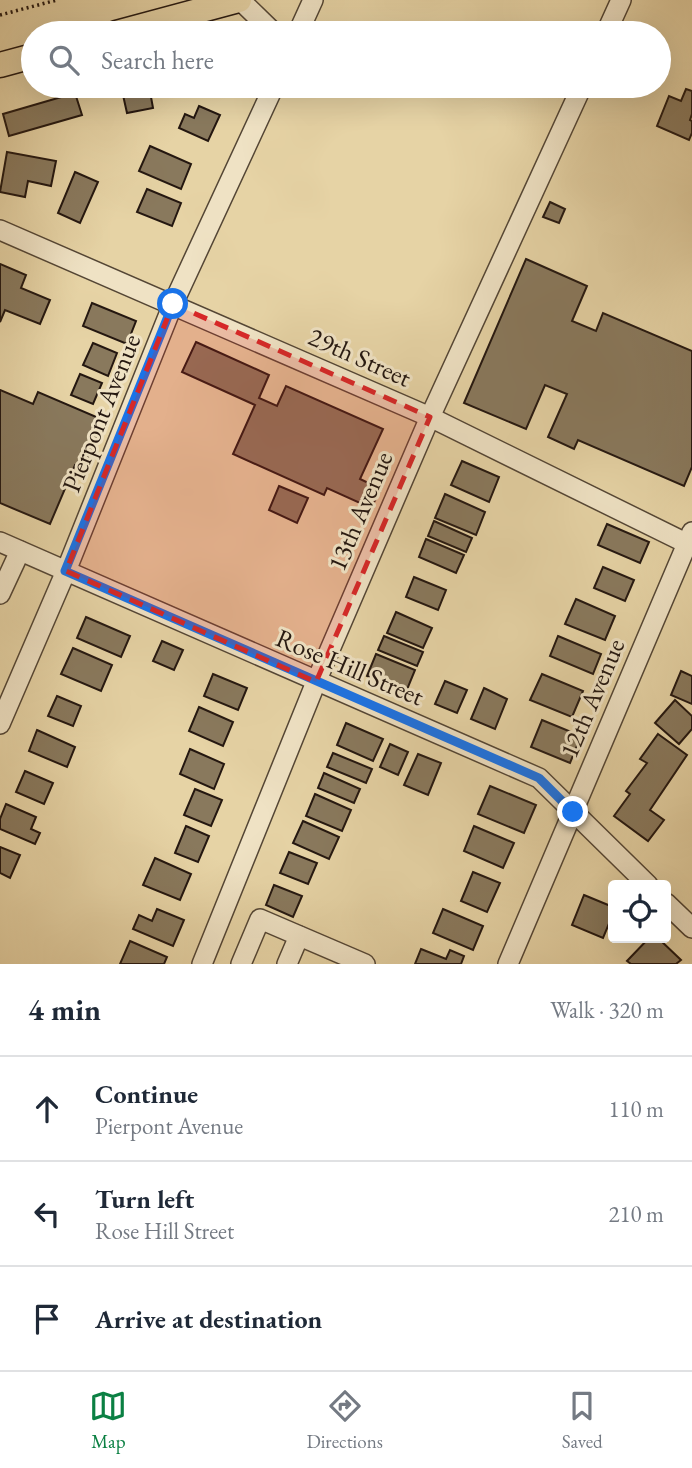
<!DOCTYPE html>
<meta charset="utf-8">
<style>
:root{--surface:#fff;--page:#f6f6f7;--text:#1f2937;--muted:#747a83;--line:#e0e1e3;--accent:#0b8043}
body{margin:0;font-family:"EB Garamond",serif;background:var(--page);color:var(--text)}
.controls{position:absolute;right:21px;bottom:21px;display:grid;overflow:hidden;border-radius:7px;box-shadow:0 7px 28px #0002}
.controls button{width:63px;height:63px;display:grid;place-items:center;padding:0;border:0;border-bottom:2px solid var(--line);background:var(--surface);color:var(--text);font:35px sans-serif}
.stop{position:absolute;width:21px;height:21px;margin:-16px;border:5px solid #1a73e8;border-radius:50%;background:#fff}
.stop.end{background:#1a73e8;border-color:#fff;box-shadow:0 2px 7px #0008}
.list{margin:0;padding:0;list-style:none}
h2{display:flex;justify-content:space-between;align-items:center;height:91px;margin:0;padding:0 28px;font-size:30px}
h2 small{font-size:23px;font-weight:400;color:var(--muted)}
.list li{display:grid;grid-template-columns:46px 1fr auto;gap:21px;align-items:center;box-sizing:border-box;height:105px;padding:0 28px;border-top:2px solid var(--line)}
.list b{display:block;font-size:26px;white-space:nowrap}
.list p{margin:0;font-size:23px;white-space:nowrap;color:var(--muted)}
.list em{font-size:23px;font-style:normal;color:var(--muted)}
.icon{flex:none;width:38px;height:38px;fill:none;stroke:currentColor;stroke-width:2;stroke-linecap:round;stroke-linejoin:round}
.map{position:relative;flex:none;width:692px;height:964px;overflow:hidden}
.search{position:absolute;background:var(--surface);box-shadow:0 7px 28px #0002;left:21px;right:21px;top:21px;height:77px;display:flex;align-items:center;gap:18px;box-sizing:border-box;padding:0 24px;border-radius:38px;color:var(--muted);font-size:26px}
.sheet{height:406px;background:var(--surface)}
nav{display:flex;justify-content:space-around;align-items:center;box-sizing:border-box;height:98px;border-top:2px solid var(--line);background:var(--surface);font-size:19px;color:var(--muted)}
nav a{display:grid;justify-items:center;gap:4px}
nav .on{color:var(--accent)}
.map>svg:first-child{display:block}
.building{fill:#89795d;stroke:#241710;stroke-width:2}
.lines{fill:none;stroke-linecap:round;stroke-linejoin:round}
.minor-casing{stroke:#544635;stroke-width:22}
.major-casing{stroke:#241710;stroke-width:27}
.path{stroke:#241710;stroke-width:3.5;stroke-dasharray:2 3.5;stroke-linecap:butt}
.minor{stroke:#efe2c4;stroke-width:19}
.major{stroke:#e6d3a5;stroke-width:24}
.route{stroke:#1a73e8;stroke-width:9}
.marked{fill:#d62828;fill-opacity:0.2;stroke:#d62828;stroke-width:5;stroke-dasharray:14 9;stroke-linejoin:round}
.labels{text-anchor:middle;stroke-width:6;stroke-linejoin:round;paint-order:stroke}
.street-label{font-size:26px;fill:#241710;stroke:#efe2c4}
</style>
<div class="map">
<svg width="692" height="964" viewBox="0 0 692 964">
<rect width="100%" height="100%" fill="#e6d3a5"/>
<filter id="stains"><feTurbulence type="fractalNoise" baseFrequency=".00286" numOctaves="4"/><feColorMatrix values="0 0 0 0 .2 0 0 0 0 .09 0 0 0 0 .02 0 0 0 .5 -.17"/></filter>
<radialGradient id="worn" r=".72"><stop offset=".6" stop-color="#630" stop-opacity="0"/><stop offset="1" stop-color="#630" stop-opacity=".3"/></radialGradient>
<g class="building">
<polygon points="121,86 149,86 153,108 127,113"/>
<polygon points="686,89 692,91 692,114 690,120 692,121 692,133 689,140 657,126 669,96 681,101"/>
<polygon points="75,93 82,115 9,136 3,114"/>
<polygon points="199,106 220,115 208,141 179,128 185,114 194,118"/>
<polygon points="150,146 191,164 181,189 139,171"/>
<polygon points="7,152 56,161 51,186 28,181 25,197 0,192"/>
<polygon points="75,172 98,182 80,223 58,213"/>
<polygon points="147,189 181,203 172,226 137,212"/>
<polygon points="550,202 565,209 559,223 543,217"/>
<polygon points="526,259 587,286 572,321 596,331 603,313 692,351 692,467 684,486 578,440 574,449 548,437 567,394 545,385 526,429 464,403"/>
<polygon points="0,264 26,275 21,288 50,300 40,324 5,310 0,322"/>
<polygon points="92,303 136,321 127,344 83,326"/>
<polygon points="196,342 269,375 259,398 277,406 286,386 383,429 360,479 381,489 371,508 327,488 324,495 233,454 255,405 182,372"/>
<polygon points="93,343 117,353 108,376 83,365"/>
<polygon points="80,374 102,383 93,404 71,395"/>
<polygon points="0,390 33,404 38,392 101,419 94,433 98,435 83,469 75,465 50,524 0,503"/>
<polygon points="462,461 499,477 489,502 451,485"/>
<polygon points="279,486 308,498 297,523 269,510"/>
<polygon points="445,494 485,512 476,535 435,518"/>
<polygon points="434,521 472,538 466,552 428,536"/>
<polygon points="607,524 649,542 640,563 598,545"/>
<polygon points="426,539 464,555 456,573 419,557"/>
<polygon points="603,567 634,580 625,601 594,588"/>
<polygon points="414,577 446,590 438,610 406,597"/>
<polygon points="576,599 615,616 605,640 565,624"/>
<polygon points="396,612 432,628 423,648 387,633"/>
<polygon points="86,617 130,636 121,657 77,638"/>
<polygon points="384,636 423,652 417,666 378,650"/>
<polygon points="558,636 601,654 593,674 550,656"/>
<polygon points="162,641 183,650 174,670 153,661"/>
<polygon points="73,648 112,665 101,691 61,674"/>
<polygon points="376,654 415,670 406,692 367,676"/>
<polygon points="681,671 692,676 692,704 671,695"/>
<polygon points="213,674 247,688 238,710 204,696"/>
<polygon points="542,674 583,691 572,717 530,700"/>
<polygon points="445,681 467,690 457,713 435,704"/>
<polygon points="484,688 507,699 495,729 471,719"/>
<polygon points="57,696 81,706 73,726 48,716"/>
<polygon points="675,700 692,716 692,729 679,744 655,723"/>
<polygon points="199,707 233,722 223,746 189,731"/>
<polygon points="542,720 581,736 570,763 531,747"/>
<polygon points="346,723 383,739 373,761 337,745"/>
<polygon points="37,730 75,747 67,767 29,751"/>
<polygon points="658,734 687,755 650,810 664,820 648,841 614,816 630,794 626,791 647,763 640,759"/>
<polygon points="390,744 408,752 398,775 380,767"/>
<polygon points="190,749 224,764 214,789 180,774"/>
<polygon points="333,753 372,769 366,783 327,767"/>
<polygon points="418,754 441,763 428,795 404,785"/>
<polygon points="25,771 53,783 44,804 16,792"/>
<polygon points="324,773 360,789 354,803 318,788"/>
<polygon points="490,786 536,805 524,833 478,814"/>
<polygon points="195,789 222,800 211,826 184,815"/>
<polygon points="315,794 351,810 342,831 306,816"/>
<polygon points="6,804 36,817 31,829 40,833 35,844 0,829 0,819"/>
<polygon points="303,821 339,837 329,859 293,843"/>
<polygon points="186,826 209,836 198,862 175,853"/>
<polygon points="474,826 514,843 503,868 464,851"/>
<polygon points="0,847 20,855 10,878 0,873"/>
<polygon points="289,852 317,863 308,884 280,873"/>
<polygon points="155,858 191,874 180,900 143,885"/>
<polygon points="473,872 500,883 487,912 461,901"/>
<polygon points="274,885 302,896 293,917 266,905"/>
<polygon points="584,895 613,907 613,914 603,938 572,925"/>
<polygon points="157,909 184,920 173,946 133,929 139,915 152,921"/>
<polygon points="443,909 483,926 473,950 433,933"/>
<polygon points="649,938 658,938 681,960 676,964 631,964 627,961"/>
<polygon points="130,941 167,957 164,964 120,964"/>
<polygon points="421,949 446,959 450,950 464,956 461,964 415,964"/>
</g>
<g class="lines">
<g class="minor-casing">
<g id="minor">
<polyline points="240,0 274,33"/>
<polyline points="298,33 313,0"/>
<polyline points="606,33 621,0"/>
<polyline points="0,230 430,417 692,546"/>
<polyline points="0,542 539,778 648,885"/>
<polyline points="0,594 20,551"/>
<polyline points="0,724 66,571 173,304 274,86"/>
<polyline points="666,903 692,928"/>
<polyline points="202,964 316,682 430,417 582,86"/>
<polyline points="241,964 260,919 365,964"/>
<polyline points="287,964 299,936"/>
<polyline points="508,964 692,532"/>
</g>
</g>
<g class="major-casing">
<g id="major">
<polyline points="116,33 239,0"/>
<polyline points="0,65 33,56"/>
</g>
</g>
<polyline class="path" points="0,15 57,0"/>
<use href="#minor" class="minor"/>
<use href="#major" class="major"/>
</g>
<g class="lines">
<polyline class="route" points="173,304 65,571 539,778 573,812"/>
</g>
<path class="marked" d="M173 304 430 417 316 682 66 571Z"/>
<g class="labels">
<g class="street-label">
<text transform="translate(360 357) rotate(24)" y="9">29th Street</text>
<text transform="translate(101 413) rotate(-68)" y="9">Pierpont Avenue</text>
<text transform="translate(360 511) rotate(-67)" y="9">13th Avenue</text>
<text transform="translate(350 667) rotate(23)" y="9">Rose Hill Street</text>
<text transform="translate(592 698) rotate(-67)" y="9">12th Avenue</text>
</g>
</g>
<rect width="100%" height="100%" filter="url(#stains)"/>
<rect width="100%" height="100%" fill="url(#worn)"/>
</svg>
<div class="controls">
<button><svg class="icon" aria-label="locate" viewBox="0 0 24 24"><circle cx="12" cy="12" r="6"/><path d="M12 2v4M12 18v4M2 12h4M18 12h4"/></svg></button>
</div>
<div class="stop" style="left:173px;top:304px"></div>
<div class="stop end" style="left:573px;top:812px"></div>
<div class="search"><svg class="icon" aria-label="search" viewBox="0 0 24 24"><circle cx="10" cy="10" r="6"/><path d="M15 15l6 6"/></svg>Search here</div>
</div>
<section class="sheet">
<h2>4 min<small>Walk · 320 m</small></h2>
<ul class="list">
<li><svg class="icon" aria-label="ahead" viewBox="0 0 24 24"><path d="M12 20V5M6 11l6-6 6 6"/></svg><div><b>Continue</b><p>Pierpont Avenue</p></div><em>110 m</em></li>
<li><svg class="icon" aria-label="left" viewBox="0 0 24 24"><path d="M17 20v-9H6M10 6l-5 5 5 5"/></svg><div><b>Turn left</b><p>Rose Hill Street</p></div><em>210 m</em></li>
<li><svg class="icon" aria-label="arrive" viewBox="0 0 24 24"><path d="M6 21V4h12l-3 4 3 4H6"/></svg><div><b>Arrive at destination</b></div></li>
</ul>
</section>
<nav>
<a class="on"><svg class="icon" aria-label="map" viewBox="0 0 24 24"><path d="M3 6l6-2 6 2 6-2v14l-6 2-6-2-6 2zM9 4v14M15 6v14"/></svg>Map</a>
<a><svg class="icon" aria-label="directions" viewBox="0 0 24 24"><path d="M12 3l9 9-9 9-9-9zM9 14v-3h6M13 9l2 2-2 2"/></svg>Directions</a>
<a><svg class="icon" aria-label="saved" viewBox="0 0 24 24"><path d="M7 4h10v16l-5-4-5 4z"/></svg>Saved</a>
</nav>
